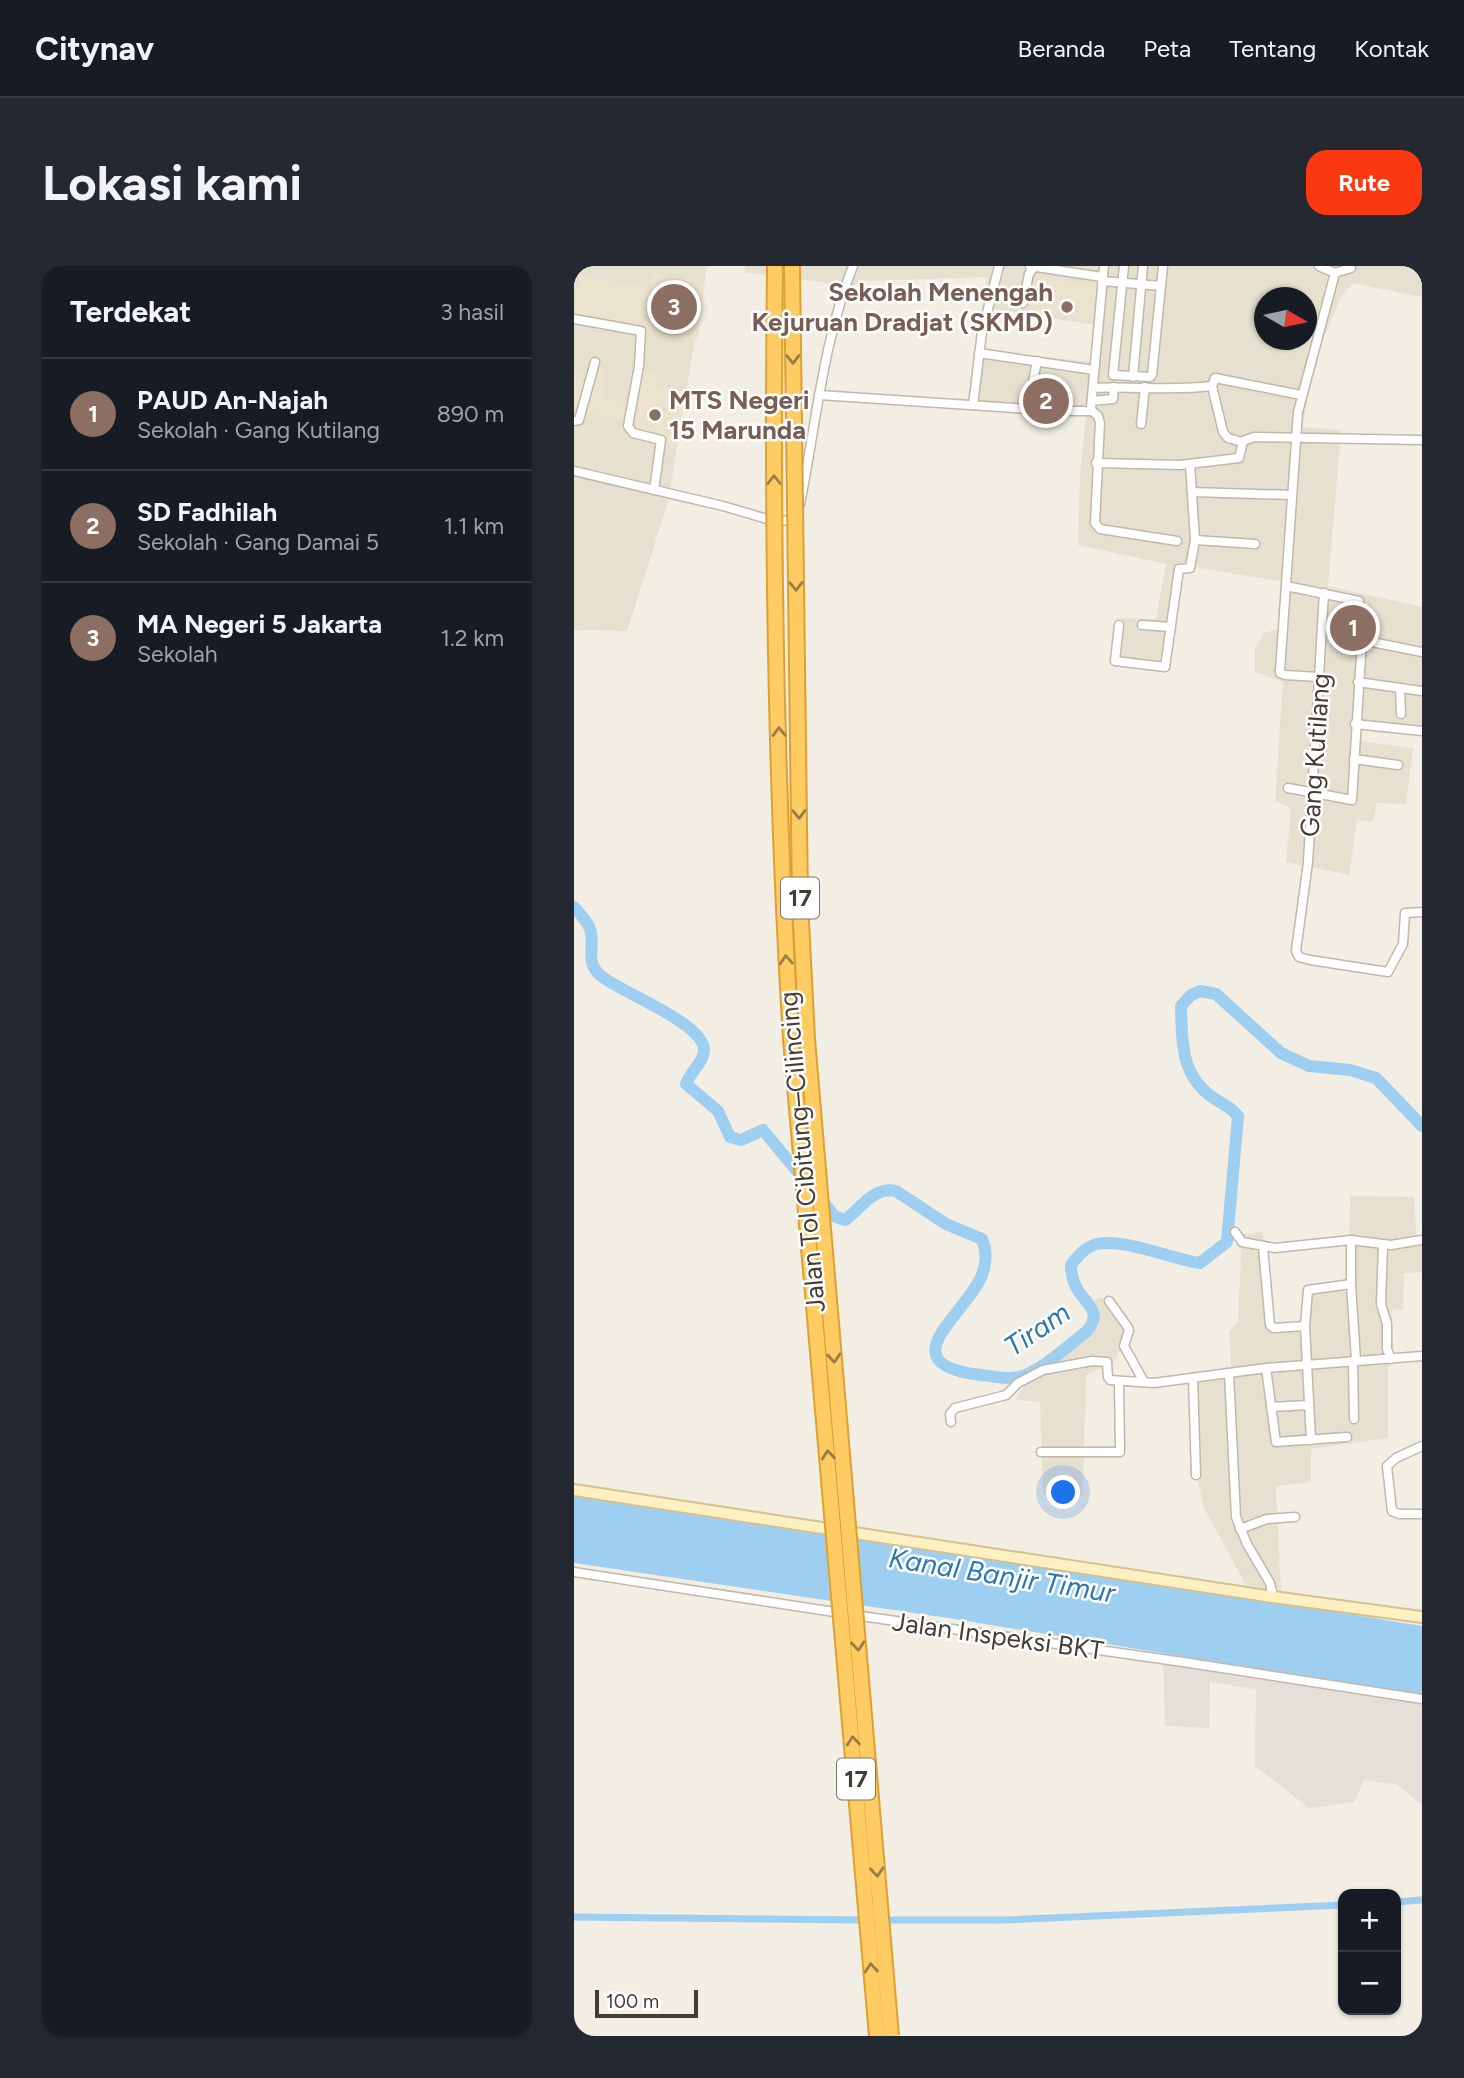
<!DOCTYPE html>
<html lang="id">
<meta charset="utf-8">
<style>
:root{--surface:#171b24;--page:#242831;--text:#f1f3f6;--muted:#9ea1a6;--line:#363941;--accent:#fa3812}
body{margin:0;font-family:Figtree,sans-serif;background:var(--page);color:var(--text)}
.controls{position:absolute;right:21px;bottom:21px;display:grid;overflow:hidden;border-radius:14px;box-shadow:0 2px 5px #0004}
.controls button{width:63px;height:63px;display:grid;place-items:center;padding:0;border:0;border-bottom:2px solid var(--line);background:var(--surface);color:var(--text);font:35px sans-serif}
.compass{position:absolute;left:680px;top:21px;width:63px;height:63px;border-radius:50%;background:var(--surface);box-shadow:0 2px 5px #0004;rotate:99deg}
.scale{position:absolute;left:21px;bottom:18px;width:103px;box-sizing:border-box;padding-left:7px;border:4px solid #443d34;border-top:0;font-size:19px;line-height:24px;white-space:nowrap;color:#443d34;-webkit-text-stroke:5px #fff;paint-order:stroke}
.you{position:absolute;left:490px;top:1227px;width:24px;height:24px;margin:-18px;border:5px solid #fff;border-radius:50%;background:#1a73e8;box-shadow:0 0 0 10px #1a73e833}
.badge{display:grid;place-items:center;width:46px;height:46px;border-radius:50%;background:var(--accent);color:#fff;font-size:23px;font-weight:700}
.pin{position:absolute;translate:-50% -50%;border:4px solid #fff;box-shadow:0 2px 7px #0006}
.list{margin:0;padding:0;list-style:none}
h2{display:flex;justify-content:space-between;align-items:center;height:91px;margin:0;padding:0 28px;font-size:30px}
h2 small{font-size:23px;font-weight:400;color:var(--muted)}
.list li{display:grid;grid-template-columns:46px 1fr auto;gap:21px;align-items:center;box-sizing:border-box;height:112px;padding:0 28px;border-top:2px solid var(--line)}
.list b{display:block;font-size:26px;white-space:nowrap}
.list p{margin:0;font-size:23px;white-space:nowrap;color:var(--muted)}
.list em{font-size:23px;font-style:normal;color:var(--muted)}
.map{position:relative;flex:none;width:848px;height:1770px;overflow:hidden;border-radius:21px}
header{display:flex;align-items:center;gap:42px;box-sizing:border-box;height:98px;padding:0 35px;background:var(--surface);border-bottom:2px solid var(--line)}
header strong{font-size:33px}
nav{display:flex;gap:38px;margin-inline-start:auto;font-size:24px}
.intro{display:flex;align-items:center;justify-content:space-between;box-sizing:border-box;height:168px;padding:0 42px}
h1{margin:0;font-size:49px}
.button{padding:18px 32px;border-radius:21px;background:var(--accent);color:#fff;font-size:24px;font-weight:700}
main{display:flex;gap:42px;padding:0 42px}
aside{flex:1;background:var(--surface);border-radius:21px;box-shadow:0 2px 5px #0004}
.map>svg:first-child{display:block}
.residential{fill:#e6e0d1;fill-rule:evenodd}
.industrial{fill:#e4dfd9}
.education{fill:#ebe3cd}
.green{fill:#cbe7ab}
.water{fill:#9ecef0}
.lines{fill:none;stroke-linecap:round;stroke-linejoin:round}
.canal{stroke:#9ecef0;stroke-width:7}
.river{stroke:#9ecef0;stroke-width:12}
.street-casing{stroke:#c0b8a9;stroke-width:11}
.secondary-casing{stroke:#d2c293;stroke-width:14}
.street{stroke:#fff;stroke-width:8}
.secondary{stroke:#fff0c1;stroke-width:10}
.highway-bridge-casing{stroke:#dda032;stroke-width:18;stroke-linecap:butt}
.highway-bridge{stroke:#fecc62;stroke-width:14}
.oneway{stroke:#987d49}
.education-dot{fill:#8d6e63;stroke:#fff;stroke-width:2.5}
.labels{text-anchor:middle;stroke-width:5;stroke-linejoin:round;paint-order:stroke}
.shield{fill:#fff;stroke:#7c7771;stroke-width:2}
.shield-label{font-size:24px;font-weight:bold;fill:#443d34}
.education-label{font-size:26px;font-weight:bold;fill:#785e54;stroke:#fff;text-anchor:end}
.street-label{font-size:26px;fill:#443d34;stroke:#fff}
.water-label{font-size:28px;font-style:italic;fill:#2d77af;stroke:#fff}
</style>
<header>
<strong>Citynav</strong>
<nav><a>Beranda</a><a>Peta</a><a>Tentang</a><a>Kontak</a></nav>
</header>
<div class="intro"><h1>Lokasi kami</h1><a class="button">Rute</a></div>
<main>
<aside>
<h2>Terdekat<small>3 hasil</small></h2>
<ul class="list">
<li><span class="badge" style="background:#8d6e63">1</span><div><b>PAUD An-Najah</b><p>Sekolah · Gang Kutilang</p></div><em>890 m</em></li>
<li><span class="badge" style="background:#8d6e63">2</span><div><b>SD Fadhilah</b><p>Sekolah · Gang Damai 5</p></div><em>1.1 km</em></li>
<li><span class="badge" style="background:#8d6e63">3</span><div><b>MA Negeri 5 Jakarta</b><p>Sekolah</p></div><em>1.2 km</em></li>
</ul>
</aside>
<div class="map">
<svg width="848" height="1770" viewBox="0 0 848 1770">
<rect width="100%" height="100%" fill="#f2eee3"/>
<g class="residential">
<polygon points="0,0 133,0 94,236 53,365 0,364"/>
<path d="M171 0H848V31L779 17 767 30 743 89 728 161 767 164 754 320 848 341V464L787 461 784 475 839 482 832 538 803 537 799 556 783 554 775 609 712 596 717 542 701 535 709 416 681 406V382L690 367 708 362 710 316 610 299 593 407 543 398 547 352 582 353 592 298 504 279 506 211 512 148 396 142 404 85 520 96 521 59 408 41 413 11 293 15 277 20 170 6ZM690 32H732V74H690Z"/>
<polygon points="776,930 840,931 843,978 848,977 848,1006 830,1007 829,1044 818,1043 819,1085 814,1103 814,1172 737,1183 737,1216 702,1220 707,1326 672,1319 630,1242 621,1204 620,1115 658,1107 655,1065 664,1056 668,968 689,966 696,1062 731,1061 731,1028 774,1020"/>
<polygon points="528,1031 558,1064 538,1098 512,1109 509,1229 469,1228 466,1136 441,1134 457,1111 480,1087 522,1057 516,1037"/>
</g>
<polygon class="industrial" points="589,1389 848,1428 848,1539 822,1518 790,1514 780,1536 735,1542 681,1500 682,1423 636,1416 635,1462 591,1460"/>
<g class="education">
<polygon points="78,8 131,15 123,75 68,66"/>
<polygon points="5,10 74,22 67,64 0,52"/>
<polygon points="462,10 509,18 511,11 528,13 521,56 456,45"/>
<polygon points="63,98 84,107 82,121 111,126 103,180 50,171"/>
<polygon points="14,100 32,103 27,133 54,137 51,154 7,145 4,148 0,147 0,106 12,108"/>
</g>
<polygon class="green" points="76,39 101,43 98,58 74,54"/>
<polygon class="water" points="0,1228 511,1305 848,1360 848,1430 381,1353 0,1297"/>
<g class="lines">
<g class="canal">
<polyline points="822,1636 848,1634"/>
<polyline points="0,1651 293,1654"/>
<polyline points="305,1654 430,1654 769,1639"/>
</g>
<g class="river">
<path d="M0 641C6 648 13 655 16 663 22 680 10 695 26 709 43 725 132 757 130 785 129 797 116 806 112 818L144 845 156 871 167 874 189 864 232 916"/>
<path d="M244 929 260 950 271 954C288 942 299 920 322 925L372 958 408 973C413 985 413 996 408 1009 394 1047 311 1098 407 1109 419 1110 433 1114 445 1111 469 1104 492 1081 512 1066 528 1048 516 1041 505 1026 499 1017 497 1009 497 999 504 990 511 981 523 978 549 972 598 993 626 997L653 976 664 850C656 840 648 838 638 831 606 808 608 774 607 740L617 729 626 725 642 728 707 787 735 800 776 804 802 812 848 860"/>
</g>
<g class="street-casing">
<g id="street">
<polyline points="456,0 528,11"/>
<polyline points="530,0 517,141 518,145 524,150 526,157 521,257 526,263 603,275"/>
<polyline points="550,0 539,109 576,111 578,109 589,0"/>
<polyline points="761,7 777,2"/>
<polyline points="528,15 587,20"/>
<polyline points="449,37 455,8 460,1"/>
<polyline points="0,53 67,65 65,100 54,160 59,167 87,174 80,224"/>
<polyline points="405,87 520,104"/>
<polyline points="559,111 569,0"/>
<path d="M519 122C559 120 598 125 638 120"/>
<polyline points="245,129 484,145 518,145"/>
<polyline points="518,135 539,133 540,121"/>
<polyline points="399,139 408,66 425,0"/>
<polyline points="454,142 463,95"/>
<polyline points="0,155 5,154 21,96"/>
<polyline points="567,158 571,121"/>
<polyline points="668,176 654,172 649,166 638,120 641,112 727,129"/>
<polyline points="522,197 606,199 665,192 669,175 680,171 848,174"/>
<polyline points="616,198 621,274 681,278"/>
<polyline points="0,205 149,240 200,255 222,254"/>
<polyline points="618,226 717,229"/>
<path d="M226 238C242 159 249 75 279 0"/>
<polyline points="712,320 785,335 788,374 778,534 714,522"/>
<polyline points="750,327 734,596 722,685 725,691 736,694 814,706 829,678 831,647 848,646"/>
<polyline points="545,359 541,395 591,401 605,303 616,302 621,274"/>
<polyline points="568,359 597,361"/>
<polyline points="788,374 848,386"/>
<polyline points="745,411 711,409 706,407 706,405 724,146 761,7 745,0"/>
<polyline points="784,416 848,425"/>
<polyline points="826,422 827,448"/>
<polyline points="781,458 848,465"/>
<polyline points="780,493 824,499"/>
<polyline points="661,966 668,976 701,982 777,974 817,979 848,974"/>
<polyline points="809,979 807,1038 813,1058 813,1083 817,1093"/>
<polyline points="689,981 696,1059 700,1062 731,1060 737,1174"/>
<polyline points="777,1018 782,1094"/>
<polyline points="535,1035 553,1060 555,1064 550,1080 570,1116"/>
<polyline points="731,1060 734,1024 777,1018 777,974"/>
<polyline points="779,1095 780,1153"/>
<polyline points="692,1102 702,1176 773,1171"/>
<polyline points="655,1107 662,1251 673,1278 696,1317 699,1331"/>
<polyline points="619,1112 622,1209"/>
<polyline points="697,1141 735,1139"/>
<polyline points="377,1156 376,1148 381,1142 432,1129 444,1117 469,1104 518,1095 533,1096 534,1111 536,1114 580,1117 692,1102 848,1090"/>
<polyline points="848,1180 822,1192 813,1200 818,1245 825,1248 848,1248"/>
<polyline points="467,1186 546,1186 545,1115"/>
<polyline points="666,1263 693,1253 721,1251"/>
<polyline points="0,1306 267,1347"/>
<polyline points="280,1349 609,1396 848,1433"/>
</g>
</g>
<g class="secondary-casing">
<polyline id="secondary" points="0,1224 699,1331 848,1351"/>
</g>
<use href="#street" class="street"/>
<use href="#secondary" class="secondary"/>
<g class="highway-bridge-casing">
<g id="highway-bridge">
<path d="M201 0C198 258 201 516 217 773L303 1770"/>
<polyline points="218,0 226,637 233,773 317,1770"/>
</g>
</g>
<use href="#highway-bridge" class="highway-bridge"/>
</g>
<defs><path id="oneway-chevron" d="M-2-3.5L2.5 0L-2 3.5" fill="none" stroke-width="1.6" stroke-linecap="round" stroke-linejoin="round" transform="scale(1.75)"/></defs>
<g class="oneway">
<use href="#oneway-chevron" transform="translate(219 93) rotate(89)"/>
<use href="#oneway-chevron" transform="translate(200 214) rotate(-90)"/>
<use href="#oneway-chevron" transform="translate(222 320) rotate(89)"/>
<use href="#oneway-chevron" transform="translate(205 466) rotate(-91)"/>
<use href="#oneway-chevron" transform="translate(225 548) rotate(89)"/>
<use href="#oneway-chevron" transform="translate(212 694) rotate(-94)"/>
<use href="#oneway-chevron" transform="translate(260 1092) rotate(85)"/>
<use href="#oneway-chevron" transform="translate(254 1189) rotate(-95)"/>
<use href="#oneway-chevron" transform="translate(284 1380) rotate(85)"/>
<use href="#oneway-chevron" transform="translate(279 1475) rotate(-95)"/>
<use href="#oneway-chevron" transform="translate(303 1606) rotate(85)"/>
<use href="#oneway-chevron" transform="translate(297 1702) rotate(-95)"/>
</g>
<g class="education-dot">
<circle cx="493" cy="41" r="7"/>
<circle cx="81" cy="149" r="7"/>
</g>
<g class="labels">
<g class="shield">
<rect x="207" y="611.5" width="38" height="41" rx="5"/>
<rect x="263" y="1492.5" width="38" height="41" rx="5"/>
</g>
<g class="shield-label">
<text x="226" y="640">17</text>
<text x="282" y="1521">17</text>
</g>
<g class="education-label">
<text x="479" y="35">Sekolah Menengah<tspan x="479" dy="30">Kejuruan Dradjat (SKMD)</tspan></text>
<text x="95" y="143" text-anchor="start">MTS Negeri<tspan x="95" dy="30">15 Marunda</tspan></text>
</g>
<g class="street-label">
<text transform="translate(741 489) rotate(-86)" y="9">Gang Kutilang</text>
<text transform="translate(228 886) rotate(-95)" y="9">Jalan Tol Cibitung–Cilincing</text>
<text transform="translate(424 1370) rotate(8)" y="9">Jalan Inspeksi BKT</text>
</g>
<g class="water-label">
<text transform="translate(463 1063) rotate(-34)" y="10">Tiram</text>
<text transform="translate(428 1309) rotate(9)" y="10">Kanal Banjir Timur</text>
</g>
</g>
</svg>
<div class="controls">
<button>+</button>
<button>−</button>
</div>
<svg class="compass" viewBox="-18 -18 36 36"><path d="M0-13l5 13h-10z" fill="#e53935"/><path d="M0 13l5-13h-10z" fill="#9ea1a6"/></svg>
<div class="scale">100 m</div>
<div class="you"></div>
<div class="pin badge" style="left:779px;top:362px;background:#8d6e63">1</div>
<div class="pin badge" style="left:472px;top:135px;background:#8d6e63">2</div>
<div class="pin badge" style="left:100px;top:41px;background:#8d6e63">3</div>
</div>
</main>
